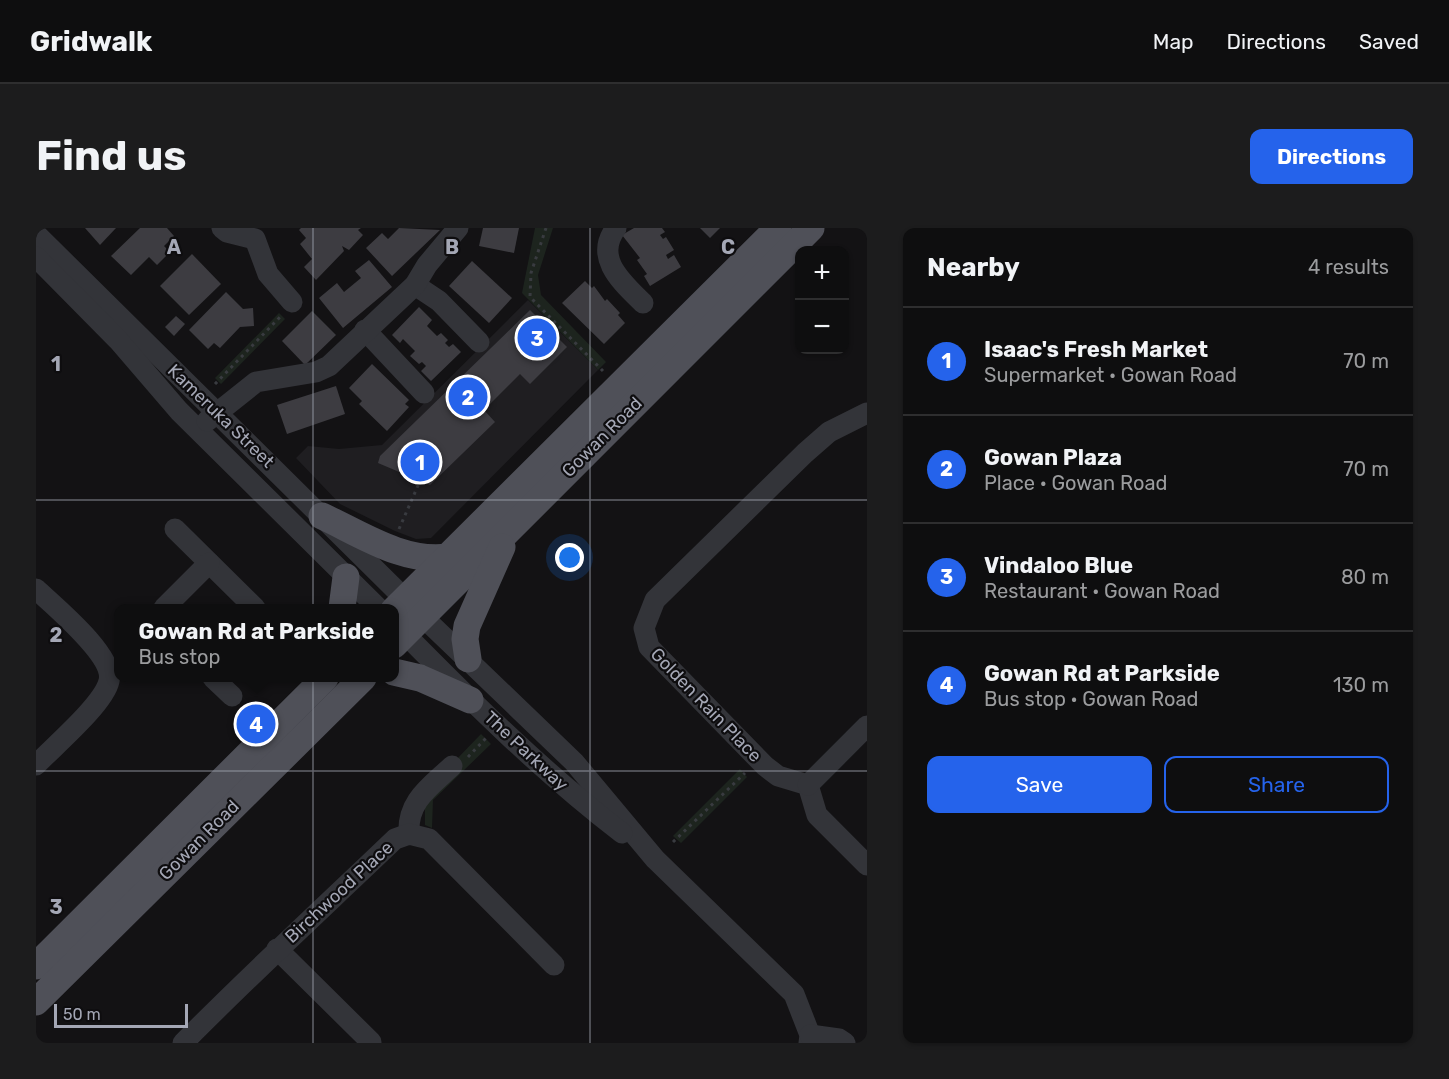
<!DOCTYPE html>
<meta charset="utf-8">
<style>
:root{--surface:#0e0e0f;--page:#1c1c1d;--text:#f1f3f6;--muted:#9b9c9e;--line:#2e2e2f;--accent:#2563eb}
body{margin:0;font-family:Rubik,sans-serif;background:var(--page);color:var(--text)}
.controls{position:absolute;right:18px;top:18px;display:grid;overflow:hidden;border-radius:12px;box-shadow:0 2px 4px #0004}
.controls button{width:54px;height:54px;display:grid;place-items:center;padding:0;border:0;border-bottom:2px solid var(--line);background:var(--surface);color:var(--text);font:30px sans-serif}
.scale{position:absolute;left:18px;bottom:15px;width:134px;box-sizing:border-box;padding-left:6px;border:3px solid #a4a7b5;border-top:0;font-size:16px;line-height:21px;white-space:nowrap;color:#a4a7b5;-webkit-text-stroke:4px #0e0d0f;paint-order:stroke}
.you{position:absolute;left:534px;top:330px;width:21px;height:21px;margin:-15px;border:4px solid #fff;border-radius:50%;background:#1a73e8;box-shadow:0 0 0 9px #1a73e833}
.badge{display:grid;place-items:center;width:39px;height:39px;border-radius:50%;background:var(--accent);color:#fff;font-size:20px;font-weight:700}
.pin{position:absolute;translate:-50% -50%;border:3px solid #fff;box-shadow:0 2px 6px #0006}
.popup{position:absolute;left:78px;top:376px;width:285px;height:78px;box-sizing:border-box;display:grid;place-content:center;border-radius:12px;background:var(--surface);filter:drop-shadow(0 2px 4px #0005);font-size:20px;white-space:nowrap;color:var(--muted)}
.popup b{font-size:22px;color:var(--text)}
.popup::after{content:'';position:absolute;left:50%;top:100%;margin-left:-12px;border:12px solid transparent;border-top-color:var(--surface)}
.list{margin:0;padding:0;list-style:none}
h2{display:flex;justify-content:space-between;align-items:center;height:78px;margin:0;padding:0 24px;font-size:26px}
h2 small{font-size:20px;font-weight:400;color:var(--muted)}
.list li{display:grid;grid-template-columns:39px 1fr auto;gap:18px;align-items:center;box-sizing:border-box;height:108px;padding:0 24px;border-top:2px solid var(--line)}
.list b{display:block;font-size:22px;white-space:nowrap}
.list p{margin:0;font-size:20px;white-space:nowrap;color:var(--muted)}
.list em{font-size:20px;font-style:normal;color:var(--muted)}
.actions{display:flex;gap:12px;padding:18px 24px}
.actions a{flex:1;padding:14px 0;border:2px solid var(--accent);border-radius:12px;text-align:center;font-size:21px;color:var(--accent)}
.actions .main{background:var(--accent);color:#fff}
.map{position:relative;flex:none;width:831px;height:815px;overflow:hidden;border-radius:12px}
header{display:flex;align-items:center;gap:36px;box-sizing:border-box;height:84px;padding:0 30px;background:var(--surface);border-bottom:2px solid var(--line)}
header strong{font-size:28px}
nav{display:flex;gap:33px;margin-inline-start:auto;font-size:21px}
.intro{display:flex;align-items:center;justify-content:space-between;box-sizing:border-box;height:144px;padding:0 36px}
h1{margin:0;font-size:42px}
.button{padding:15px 27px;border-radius:12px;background:var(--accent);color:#fff;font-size:21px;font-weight:700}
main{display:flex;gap:36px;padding:0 36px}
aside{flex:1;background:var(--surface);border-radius:12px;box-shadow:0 2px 4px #0004}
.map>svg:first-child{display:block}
.built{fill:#1f1e21}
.green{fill:#1d241e}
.building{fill:#3d3c41}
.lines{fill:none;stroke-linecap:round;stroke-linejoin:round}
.path{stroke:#393b40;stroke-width:3;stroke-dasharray:3 4.5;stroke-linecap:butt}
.minor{stroke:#333439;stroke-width:21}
.major{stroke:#4f5058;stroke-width:27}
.grid{fill:none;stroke:#a4a7b5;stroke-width:1.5;stroke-opacity:0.55}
.labels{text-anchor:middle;stroke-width:4.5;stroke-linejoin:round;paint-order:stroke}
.street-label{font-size:18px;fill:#a4a7b5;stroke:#0e0d0f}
.grid-label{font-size:20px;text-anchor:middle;font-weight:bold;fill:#a4a7b5;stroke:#0e0d0f;stroke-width:4.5;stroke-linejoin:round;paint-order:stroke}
</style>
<header>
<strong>Gridwalk</strong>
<nav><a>Map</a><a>Directions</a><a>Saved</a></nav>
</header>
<div class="intro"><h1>Find us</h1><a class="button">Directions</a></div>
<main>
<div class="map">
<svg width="831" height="815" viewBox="0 0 831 815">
<rect width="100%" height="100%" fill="#131214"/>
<polygon class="built" points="492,72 562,142 395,310 380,311 359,303 304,276 260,230 272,218 303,221 346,217"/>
<g class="green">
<polygon points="499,0 517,0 502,47 505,67 570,134 562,142 486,65"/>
<polygon points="243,85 249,91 185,156 179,150"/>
<polygon points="445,506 455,516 397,572 396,600 389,597 389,578 418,534"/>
<polygon points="704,541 711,549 645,615 637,608"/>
</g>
<g class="building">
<polygon points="49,0 80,0 64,17"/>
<polygon points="104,0 131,0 138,8 128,18 134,24 121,37 113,29 95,47 75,28"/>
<polygon points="265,0 325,0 322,2 327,7 313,22 306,18 308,23 280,52 268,39 276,31 264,16 270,10 263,2"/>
<polygon points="363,0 404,2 356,48 330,20 346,5 352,11"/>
<polygon points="447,0 483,0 478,25 443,18"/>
<polygon points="598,0 626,0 629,4 624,7 627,11 630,9 638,22 630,27 632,31 638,27 645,39 614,58 608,48 611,46 601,32 604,30 586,7"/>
<polygon points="664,0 684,0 674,10"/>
<polygon points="156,26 185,56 153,87 124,58"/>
<polygon points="333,32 356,59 307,100 283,70 301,55 308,64 325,50 319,43"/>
<polygon points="436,33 476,70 453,95 413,58"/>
<polygon points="549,53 556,60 558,58 569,73 571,71 584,85 582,87 589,95 568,116 526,75"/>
<polygon points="190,64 207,81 217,80 218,98 204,99 184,120 178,115 172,121 153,102"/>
<polygon points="383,79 396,92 391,98 401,108 405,105 412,112 409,115 413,119 417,116 425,124 395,153 385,143 390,138 386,134 383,136 374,128 379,123 367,111 364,115 356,107"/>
<polygon points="494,82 531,119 494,156 484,146 448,182 459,194 394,257 342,235 344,228"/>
<polygon points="276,83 300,107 269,137 246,113"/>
<polygon points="140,88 149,96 138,108 129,99"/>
<polygon points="336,136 373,172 369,176 373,179 351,203 323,176 326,173 313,160"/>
<polygon points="300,158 309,186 251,206 241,177"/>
</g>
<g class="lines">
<g class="path">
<polyline points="510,0 495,45 494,69 567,143"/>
<polyline points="179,156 246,87"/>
<polyline points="363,301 384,253"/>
<polyline points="432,529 450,510"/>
<polyline points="637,614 709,545"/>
</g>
<g class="minor">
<polyline points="186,0 191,4 219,11 232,46 256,74"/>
<path d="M580 0C557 30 587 55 607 75"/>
<polyline points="0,6 369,371"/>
<polyline points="0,29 82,112 143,183 342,380"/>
<polyline points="379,57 403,73 443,114"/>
<polyline points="329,102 388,165"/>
<polyline points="831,185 793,204 769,225 619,372 608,400 613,419 729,538 742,548 772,557 781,587 831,637"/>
<polyline points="171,193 220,154 280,144 293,138 379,57 391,37 422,0"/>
<polyline points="139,301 219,380"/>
<path d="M0 361C18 378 79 428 73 453 68 476 17 519 0 537"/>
<polyline points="128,380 173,335"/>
<polyline points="387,389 538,534 619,631 758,766 774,807 773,815"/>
<path d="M369 406C438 476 508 545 586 605"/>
<polyline points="177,450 196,468"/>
<polyline points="772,557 831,498"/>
<path d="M373 606C371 573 394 559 416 538"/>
<polyline points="241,721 335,814"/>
<polyline points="774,807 803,811 809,815"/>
<path d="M147 815C216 745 288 679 359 611L373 606 393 611 518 737"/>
</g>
<g class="major">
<path d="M286 288C325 306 367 335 412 329"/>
<polyline points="306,380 310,349"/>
<polyline points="358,382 742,0"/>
<polyline points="358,417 775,0"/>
<polyline points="432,431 429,411 431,398 466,319"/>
<polyline points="358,444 384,450 434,472"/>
<polyline points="0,738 289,450"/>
<polyline points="0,774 327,450"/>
</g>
</g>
<path class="grid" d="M277 0V815M554 0V815M0 272H831M0 543H831"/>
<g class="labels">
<g class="street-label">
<text transform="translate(185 188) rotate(44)" y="6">Kameruka Street</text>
<text transform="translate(566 209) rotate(-45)" y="6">Gowan Road</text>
<text transform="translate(670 477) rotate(46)" y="6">Golden Rain Place</text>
<text transform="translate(490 523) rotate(43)" y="6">The Parkway</text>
<text transform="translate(163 612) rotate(-45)" y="6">Gowan Road</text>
<text transform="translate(303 664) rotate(-43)" y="6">Birchwood Place</text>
</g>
</g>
<g class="grid-label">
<text x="138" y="26">A</text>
<text x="416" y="26">B</text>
<text x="692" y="26">C</text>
<text x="20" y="143">1</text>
<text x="20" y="414">2</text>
<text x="20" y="686">3</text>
</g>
</svg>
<div class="controls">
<button>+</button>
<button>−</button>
</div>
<div class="scale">50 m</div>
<div class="you"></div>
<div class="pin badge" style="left:384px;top:234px">1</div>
<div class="pin badge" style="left:432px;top:169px">2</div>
<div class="pin badge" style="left:501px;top:110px">3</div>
<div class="pin badge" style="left:220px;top:496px">4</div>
<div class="popup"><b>Gowan Rd at Parkside</b>Bus stop</div>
</div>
<aside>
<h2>Nearby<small>4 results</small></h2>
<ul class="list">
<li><span class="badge">1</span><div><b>Isaac's Fresh Market</b><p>Supermarket · Gowan Road</p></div><em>70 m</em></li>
<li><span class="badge">2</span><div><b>Gowan Plaza</b><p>Place · Gowan Road</p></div><em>70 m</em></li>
<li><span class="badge">3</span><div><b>Vindaloo Blue</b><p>Restaurant · Gowan Road</p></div><em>80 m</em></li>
<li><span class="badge">4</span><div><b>Gowan Rd at Parkside</b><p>Bus stop · Gowan Road</p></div><em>130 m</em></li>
</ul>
<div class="actions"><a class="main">Save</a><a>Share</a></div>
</aside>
</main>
